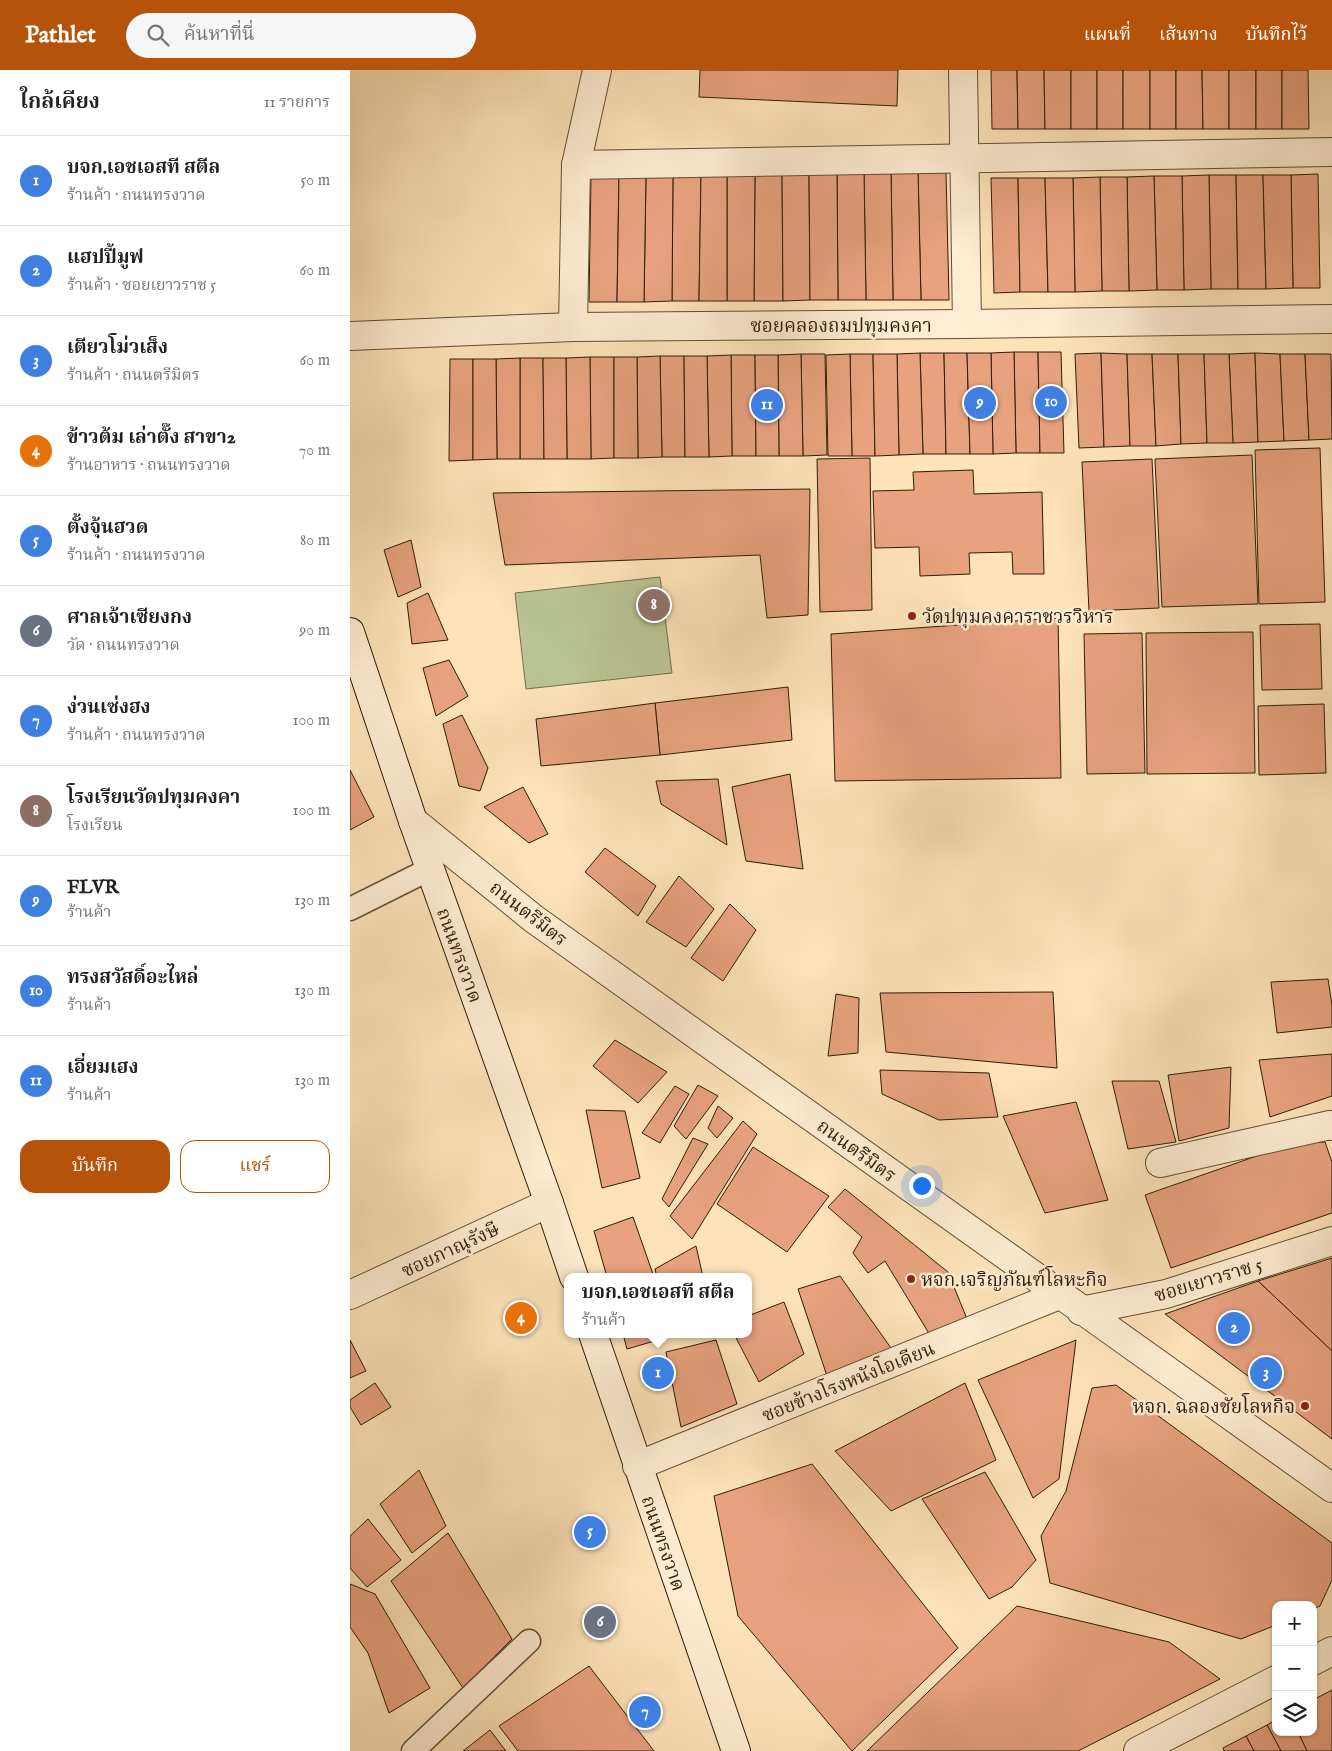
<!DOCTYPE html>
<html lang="th">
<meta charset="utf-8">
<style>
:root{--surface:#fff;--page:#f6f6f6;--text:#222;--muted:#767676;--line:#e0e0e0;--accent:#b45309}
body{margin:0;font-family:"IM FELL English","Noto Serif Thai",serif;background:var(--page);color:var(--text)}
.controls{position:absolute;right:15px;bottom:15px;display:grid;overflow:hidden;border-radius:10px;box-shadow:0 1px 4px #0004}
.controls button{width:45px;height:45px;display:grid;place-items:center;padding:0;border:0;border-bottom:1px solid var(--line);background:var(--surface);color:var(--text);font:25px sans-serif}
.you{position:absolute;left:571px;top:1115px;width:18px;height:18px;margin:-12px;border:4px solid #fff;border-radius:50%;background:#1a73e8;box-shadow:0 0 0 8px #1a73e833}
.badge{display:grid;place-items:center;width:32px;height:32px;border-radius:50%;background:var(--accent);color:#fff;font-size:16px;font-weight:700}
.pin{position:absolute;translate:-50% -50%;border:2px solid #fff;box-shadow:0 1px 5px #0006}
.popup{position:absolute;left:214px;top:1203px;width:188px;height:65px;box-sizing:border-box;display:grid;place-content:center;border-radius:10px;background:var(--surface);filter:drop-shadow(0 1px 4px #0005);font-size:16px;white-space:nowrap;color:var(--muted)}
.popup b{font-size:19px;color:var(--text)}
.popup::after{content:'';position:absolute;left:50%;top:100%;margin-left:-10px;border:10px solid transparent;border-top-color:var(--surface)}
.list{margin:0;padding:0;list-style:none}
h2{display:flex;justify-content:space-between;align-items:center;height:65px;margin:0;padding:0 20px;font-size:21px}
h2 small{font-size:16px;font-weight:400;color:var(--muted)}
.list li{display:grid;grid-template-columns:32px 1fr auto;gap:15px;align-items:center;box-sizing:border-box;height:90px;padding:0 20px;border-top:1px solid var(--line)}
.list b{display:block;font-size:19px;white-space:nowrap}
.list p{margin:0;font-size:16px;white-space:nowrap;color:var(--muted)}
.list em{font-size:16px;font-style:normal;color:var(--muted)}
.actions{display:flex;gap:10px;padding:15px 20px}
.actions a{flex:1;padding:11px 0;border:1px solid var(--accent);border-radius:15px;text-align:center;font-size:18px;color:var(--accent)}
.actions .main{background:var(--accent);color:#fff}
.icon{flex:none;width:28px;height:28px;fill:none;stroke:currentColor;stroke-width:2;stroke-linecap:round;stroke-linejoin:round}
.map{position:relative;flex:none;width:982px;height:1681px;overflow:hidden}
header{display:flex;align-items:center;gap:30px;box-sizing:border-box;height:70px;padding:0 25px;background:var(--accent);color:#fff}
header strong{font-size:24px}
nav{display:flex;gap:28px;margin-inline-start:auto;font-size:18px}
.search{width:350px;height:45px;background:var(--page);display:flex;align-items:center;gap:12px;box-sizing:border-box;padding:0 18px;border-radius:28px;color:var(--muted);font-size:19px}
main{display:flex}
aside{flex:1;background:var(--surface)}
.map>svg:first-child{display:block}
.green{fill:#bac595;stroke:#74714f}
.building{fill:#e8a27f;stroke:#2e1d09}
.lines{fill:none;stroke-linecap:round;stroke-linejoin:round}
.lane-casing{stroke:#624e35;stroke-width:25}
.street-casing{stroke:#624e35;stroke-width:30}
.secondary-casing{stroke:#2e1d09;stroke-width:30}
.lane{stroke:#feedd2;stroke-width:22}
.street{stroke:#feedd2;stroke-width:28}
.secondary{stroke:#feedd2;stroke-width:28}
.poi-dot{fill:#8f2418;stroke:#feedd2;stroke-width:2}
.labels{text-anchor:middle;stroke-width:5;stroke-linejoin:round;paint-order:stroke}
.street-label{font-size:19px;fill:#2e1d09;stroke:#feedd2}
.poi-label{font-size:19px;fill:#2e1d09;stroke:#feedd2;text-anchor:start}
</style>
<header>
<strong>Pathlet</strong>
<div class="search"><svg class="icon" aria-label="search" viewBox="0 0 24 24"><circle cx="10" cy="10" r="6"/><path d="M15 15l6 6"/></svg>ค้นหาที่นี่</div>
<nav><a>แผนที่</a><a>เส้นทาง</a><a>บันทึกไว้</a></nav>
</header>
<main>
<aside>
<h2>ใกล้เคียง<small>11 รายการ</small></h2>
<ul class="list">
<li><span class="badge" style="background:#3f7fe0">1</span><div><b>บจก.เอชเอสที สตีล</b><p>ร้านค้า · ถนนทรงวาด</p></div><em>50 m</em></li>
<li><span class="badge" style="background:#3f7fe0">2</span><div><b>แฮปปี้มูฟ</b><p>ร้านค้า · ซอยเยาวราช 5</p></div><em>60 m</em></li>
<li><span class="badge" style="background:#3f7fe0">3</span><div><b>เตียวโม่วเส็ง</b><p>ร้านค้า · ถนนตรีมิตร</p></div><em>60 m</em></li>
<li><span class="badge" style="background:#e8710a">4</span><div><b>ข้าวต้ม เล่าตั๊ง สาขา2</b><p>ร้านอาหาร · ถนนทรงวาด</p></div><em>70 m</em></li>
<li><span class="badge" style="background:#3f7fe0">5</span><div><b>ตั้งจุ้นฮวด</b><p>ร้านค้า · ถนนทรงวาด</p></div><em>80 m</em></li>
<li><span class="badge" style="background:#6b7280">6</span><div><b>ศาลเจ้าเซียงกง</b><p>วัด · ถนนทรงวาด</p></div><em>90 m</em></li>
<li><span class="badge" style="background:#3f7fe0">7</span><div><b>ง่วนเซ่งฮง</b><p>ร้านค้า · ถนนทรงวาด</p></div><em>100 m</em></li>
<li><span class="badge" style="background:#8d6e63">8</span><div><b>โรงเรียนวัดปทุมคงคา</b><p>โรงเรียน</p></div><em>100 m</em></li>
<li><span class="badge" style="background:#3f7fe0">9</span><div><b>FLVR</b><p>ร้านค้า</p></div><em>130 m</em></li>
<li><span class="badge" style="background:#3f7fe0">10</span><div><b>ทรงสวัสดิ์อะไหล่</b><p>ร้านค้า</p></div><em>130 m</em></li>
<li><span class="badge" style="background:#3f7fe0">11</span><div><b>เอี่ยมเฮง</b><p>ร้านค้า</p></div><em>130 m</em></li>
</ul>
<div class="actions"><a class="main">บันทึก</a><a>แชร์</a></div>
</aside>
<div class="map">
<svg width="982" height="1681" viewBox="0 0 982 1681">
<rect width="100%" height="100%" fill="#fee3ba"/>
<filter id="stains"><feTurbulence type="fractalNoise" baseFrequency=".004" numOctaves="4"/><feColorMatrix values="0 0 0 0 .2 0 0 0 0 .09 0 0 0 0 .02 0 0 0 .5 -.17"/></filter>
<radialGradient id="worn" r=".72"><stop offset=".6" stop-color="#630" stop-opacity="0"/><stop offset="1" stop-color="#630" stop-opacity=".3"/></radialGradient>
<polygon class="green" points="310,507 322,603 176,619 165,523"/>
<g class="building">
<polygon points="350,0 548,0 547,36 349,27"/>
<polygon points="641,0 667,0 668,59 642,59"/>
<polygon points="667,0 694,0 695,59 668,59"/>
<polygon points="694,0 721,0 721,59 695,59"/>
<rect x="721" y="0" width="26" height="59"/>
<rect x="747" y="0" width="26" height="59"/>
<rect x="773" y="0" width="27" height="59"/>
<rect x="800" y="0" width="26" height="59"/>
<polygon points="826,0 852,0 853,59 826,59"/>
<polygon points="852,0 879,0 879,59 853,59"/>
<rect x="879" y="0" width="27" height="59"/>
<rect x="906" y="0" width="26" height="59"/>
<polygon points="932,0 958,0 959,59 932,59"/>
<polygon points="568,101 596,101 599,230 571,230"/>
<polygon points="568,101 571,230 543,230 541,102"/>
<polygon points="514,102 541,102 543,230 516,230"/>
<polygon points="514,102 516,230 488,230 487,103"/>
<polygon points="405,103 432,103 433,231 404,231"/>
<polygon points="405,103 404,231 377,231 377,104"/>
<polygon points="432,103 459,103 460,230 433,231"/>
<polygon points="459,103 487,103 488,230 460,230"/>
<polygon points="323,104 351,104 349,231 322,231"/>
<polygon points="323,104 322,231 294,232 296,105"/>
<polygon points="351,104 377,104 377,231 349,231"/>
<polygon points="968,104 970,218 943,218 941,105"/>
<polygon points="241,105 269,105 267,232 239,232"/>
<polygon points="269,105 296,105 294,232 267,232"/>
<polygon points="859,105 886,105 888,219 861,219"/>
<polygon points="859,105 861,219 834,220 832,106"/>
<polygon points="886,105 913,105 916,219 888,219"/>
<polygon points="913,105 941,105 943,218 916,219"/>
<polygon points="804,106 832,106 834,220 807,220"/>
<polygon points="804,106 807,220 779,221 777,107"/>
<polygon points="750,107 777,107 779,221 752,221"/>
<polygon points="750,107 752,221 725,222 723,108"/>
<polygon points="641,108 668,108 670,222 644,223"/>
<polygon points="668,108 695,108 698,222 670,222"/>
<polygon points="695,108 723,108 725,222 698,222"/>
<polygon points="664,282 688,282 690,383 666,383"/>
<polygon points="664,282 666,383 643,384 641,283"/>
<polygon points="688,282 711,282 714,383 690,383"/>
<polygon points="570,283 594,283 596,384 573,384"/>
<polygon points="570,283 573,384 549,385 547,284"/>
<polygon points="594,283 617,283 620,384 596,384"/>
<polygon points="617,283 641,283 643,384 620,384"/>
<polygon points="751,283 754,377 729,378 725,284"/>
<polygon points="751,283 777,284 780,376 754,377"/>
<polygon points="905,283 908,372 883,373 879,284"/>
<polygon points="905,283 930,284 934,371 908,372"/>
<polygon points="451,284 475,284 477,385 453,386"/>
<polygon points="451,284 453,386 429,386 428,285"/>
<polygon points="500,284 523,284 525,386 502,386"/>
<polygon points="500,284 502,386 478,386 476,285"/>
<polygon points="523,284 547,284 549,385 525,386"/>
<polygon points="777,284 802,284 806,376 780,376"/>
<polygon points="802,284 828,284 831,374 806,376"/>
<polygon points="828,284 854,284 857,373 831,374"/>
<polygon points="854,284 879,284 883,373 857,373"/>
<polygon points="930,284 955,284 959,370 934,371"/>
<polygon points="955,284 981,284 982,369 959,370"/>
<polygon points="381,285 405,285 406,386 382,386"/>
<polygon points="381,285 382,386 359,387 357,286"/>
<polygon points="405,285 428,285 429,386 406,386"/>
<polygon points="310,286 334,286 335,387 312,387"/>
<polygon points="310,286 312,387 288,388 287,287"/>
<polygon points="334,286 357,286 359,387 335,387"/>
<polygon points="240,287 264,287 264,388 241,389"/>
<polygon points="240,287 241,389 217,389 216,288"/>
<polygon points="264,287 287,287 288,388 264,388"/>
<polygon points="170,288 193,288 194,389 170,389"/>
<polygon points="170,288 170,389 147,389 146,289"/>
<polygon points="193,288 216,288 217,389 194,389"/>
<polygon points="100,289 123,289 123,390 99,391"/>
<polygon points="123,289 146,289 147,389 123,390"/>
<polygon points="970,378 975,532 909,534 905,380"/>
<polygon points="902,385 908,534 812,537 805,389"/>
<polygon points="520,388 522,540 470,542 467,389"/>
<polygon points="802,389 809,538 739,541 732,392"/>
<polygon points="623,400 624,424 692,422 694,504 663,504 662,482 619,483 620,504 570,506 569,477 525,478 523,421 564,420 563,402"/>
<polygon points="460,419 458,545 417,548 410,485 155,495 143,423"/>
<polygon points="61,470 71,517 48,527 34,480"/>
<polygon points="78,523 98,570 62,574 57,533"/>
<polygon points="708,548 711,708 485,711 481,564"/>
<polygon points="970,554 972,619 912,620 910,555"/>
<polygon points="903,562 905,703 797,704 796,563"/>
<polygon points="792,563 795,703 737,704 734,564"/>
<polygon points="99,590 118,626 86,646 73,598"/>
<polygon points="438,617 442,670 310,685 305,633"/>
<polygon points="305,633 310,685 191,696 186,649"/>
<polygon points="974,634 976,703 909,705 908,636"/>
<polygon points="112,645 138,698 130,721 109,716 93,654"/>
<polygon points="0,700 24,747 0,760"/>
<polygon points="440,704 453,799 396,791 382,717"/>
<polygon points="368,709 377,775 311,734 306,711"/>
<polygon points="173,717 198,764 179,773 134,737"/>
<polygon points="255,778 306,816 288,846 235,802"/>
<polygon points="329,806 364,839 336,877 296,852"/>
<polygon points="380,834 406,860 373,911 341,888"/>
<polygon points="978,909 982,935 982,957 927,963 921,912"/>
<polygon points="703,922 707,998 536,982 530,923"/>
<polygon points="486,924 509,928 508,983 478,986"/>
<polygon points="265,970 317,1002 288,1033 243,996"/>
<polygon points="982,984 982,1026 920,1047 909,990"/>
<polygon points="881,997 879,1058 829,1071 818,1005"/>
<polygon points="530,1000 639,1003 648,1047 589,1050 532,1024"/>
<polygon points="762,1011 809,1011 826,1072 778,1079"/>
<polygon points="348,1015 368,1026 336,1069 324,1056"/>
<polygon points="325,1016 339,1024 310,1073 292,1063"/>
<polygon points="726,1032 758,1130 695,1143 653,1046"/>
<polygon points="368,1036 383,1048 367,1068 358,1058"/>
<polygon points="236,1040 275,1041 290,1108 252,1118"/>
<polygon points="393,1051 407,1064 342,1169 320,1146"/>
<polygon points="343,1068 358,1074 319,1137 312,1129"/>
<polygon points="975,1072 982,1092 982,1143 821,1198 795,1125 944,1073"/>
<polygon points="403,1077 479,1126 437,1182 367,1134"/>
<polygon points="495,1119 598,1202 617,1249 586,1275 535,1191 518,1203 503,1183 512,1167 478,1137"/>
<polygon points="283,1147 304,1207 257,1207 244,1161"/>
<polygon points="346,1176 353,1207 307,1207 305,1199"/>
<polygon points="982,1188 982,1281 908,1211"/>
<polygon points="490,1206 541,1278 477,1306 448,1219"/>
<polygon points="908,1211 982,1281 982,1369 815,1244"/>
<polygon points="434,1232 454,1284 409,1312 384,1264 398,1264 398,1246"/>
<polygon points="273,1264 325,1264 325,1265 277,1279"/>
<polygon points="0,1270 16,1301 0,1308"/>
<polygon points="366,1270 387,1334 331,1357 316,1282"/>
<polygon points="726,1270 709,1409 683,1428 628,1310"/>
<polygon points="25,1313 41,1337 11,1355 0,1337 0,1330"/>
<polygon points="615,1313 646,1390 541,1441 485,1381"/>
<polygon points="766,1315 982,1473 982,1510 970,1536 963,1539 963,1535 926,1535 926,1555 891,1569 700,1513 691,1466 716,1421 742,1318"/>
<polygon points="462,1394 608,1578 502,1681 388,1546 364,1426"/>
<polygon points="69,1400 96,1456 62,1483 30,1434"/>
<polygon points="635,1402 686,1490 662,1517 639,1529 572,1429"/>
<polygon points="18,1449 51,1490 17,1517 0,1498 0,1466"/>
<polygon points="98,1463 162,1569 113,1618 41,1511"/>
<polygon points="0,1514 25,1524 80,1618 39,1643 18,1583 0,1557"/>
<polygon points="667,1536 819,1572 870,1609 728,1681 517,1681"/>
<polygon points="239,1596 304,1681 168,1681 149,1656"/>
<polygon points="982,1620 982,1681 957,1681 948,1662 963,1662 963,1630"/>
<polygon points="926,1650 926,1662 948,1662 957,1681 931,1681 917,1655"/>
<polygon points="917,1655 931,1681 904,1681 896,1666"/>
<polygon points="140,1660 156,1681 113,1681"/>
<polygon points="896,1666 904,1681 874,1681 873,1678"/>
</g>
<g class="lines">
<g class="lane-casing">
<g id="lane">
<polyline points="0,839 80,799"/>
<polyline points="63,1681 179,1571"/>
</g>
</g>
<g class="street-casing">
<g id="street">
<polyline points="613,0 617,254"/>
<polyline points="226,95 982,82"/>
<polyline points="223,257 226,95 247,0"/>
<polyline points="0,266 223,257 617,254 982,249"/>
<polyline points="63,751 184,849 982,1418"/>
<polyline points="810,1093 980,1055 982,1056"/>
<polyline points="0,1225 199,1133"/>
<polyline points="731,1241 816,1224 982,1171"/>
<polyline points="287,1396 709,1225"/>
<polyline points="963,1591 982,1581"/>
<polyline points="788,1681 926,1610"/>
</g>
</g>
<g class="secondary-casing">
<g id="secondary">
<polyline points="0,562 63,751 199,1133 224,1207"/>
<polyline points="243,1264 386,1681"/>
</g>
</g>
<use href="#lane" class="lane"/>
<use href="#street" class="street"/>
<use href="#secondary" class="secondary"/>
</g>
<g class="poi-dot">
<circle cx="562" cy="546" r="5"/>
<circle cx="561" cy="1209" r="5"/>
<circle cx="955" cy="1336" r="5"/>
</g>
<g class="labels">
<g class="street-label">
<text x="491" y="262">ซอยคลองถมปทุมคงคา</text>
<text transform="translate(179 843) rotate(38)" y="7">ถนนตรีมิตร</text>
<text transform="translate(110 885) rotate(70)" y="7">ถนนทรงวาด</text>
<text transform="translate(507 1080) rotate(36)" y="7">ถนนตรีมิตร</text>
<text transform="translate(100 1179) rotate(-25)" y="7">ซอยภาณุรังษี</text>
<text transform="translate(858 1209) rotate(-17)" y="7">ซอยเยาวราช 5</text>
<text transform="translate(498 1311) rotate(-22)" y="7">ซอยข้างโรงหนังโอเดียน</text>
<text transform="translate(314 1473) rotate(71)" y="7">ถนนทรงวาด</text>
</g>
<g class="poi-label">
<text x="572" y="553">วัดปทุมคงคาราชวรวิหาร</text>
<text x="571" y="1216">หจก.เจริญภัณฑ์โลหะกิจ</text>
<text x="945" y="1343" text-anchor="end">หจก. ฉลองชัยโลหกิจ</text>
</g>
</g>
<rect width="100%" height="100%" filter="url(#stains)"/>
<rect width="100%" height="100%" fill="url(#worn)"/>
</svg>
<div class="controls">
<button>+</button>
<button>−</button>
<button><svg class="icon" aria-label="layers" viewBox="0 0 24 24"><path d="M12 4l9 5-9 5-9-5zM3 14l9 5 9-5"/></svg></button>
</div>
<div class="you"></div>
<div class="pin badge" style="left:308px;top:1303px;background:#3f7fe0">1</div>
<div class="popup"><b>บจก.เอชเอสที สตีล</b>ร้านค้า</div>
<div class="pin badge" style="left:884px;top:1258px;background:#3f7fe0">2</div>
<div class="pin badge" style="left:916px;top:1303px;background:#3f7fe0">3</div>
<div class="pin badge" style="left:171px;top:1248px;background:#e8710a">4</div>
<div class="pin badge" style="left:240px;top:1462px;background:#3f7fe0">5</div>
<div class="pin badge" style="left:250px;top:1552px;background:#6b7280">6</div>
<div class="pin badge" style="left:295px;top:1642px;background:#3f7fe0">7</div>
<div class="pin badge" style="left:304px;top:535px;background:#8d6e63">8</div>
<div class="pin badge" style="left:630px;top:333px;background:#3f7fe0">9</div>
<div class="pin badge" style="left:701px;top:332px;background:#3f7fe0">10</div>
<div class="pin badge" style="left:417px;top:335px;background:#3f7fe0">11</div>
</div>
</main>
